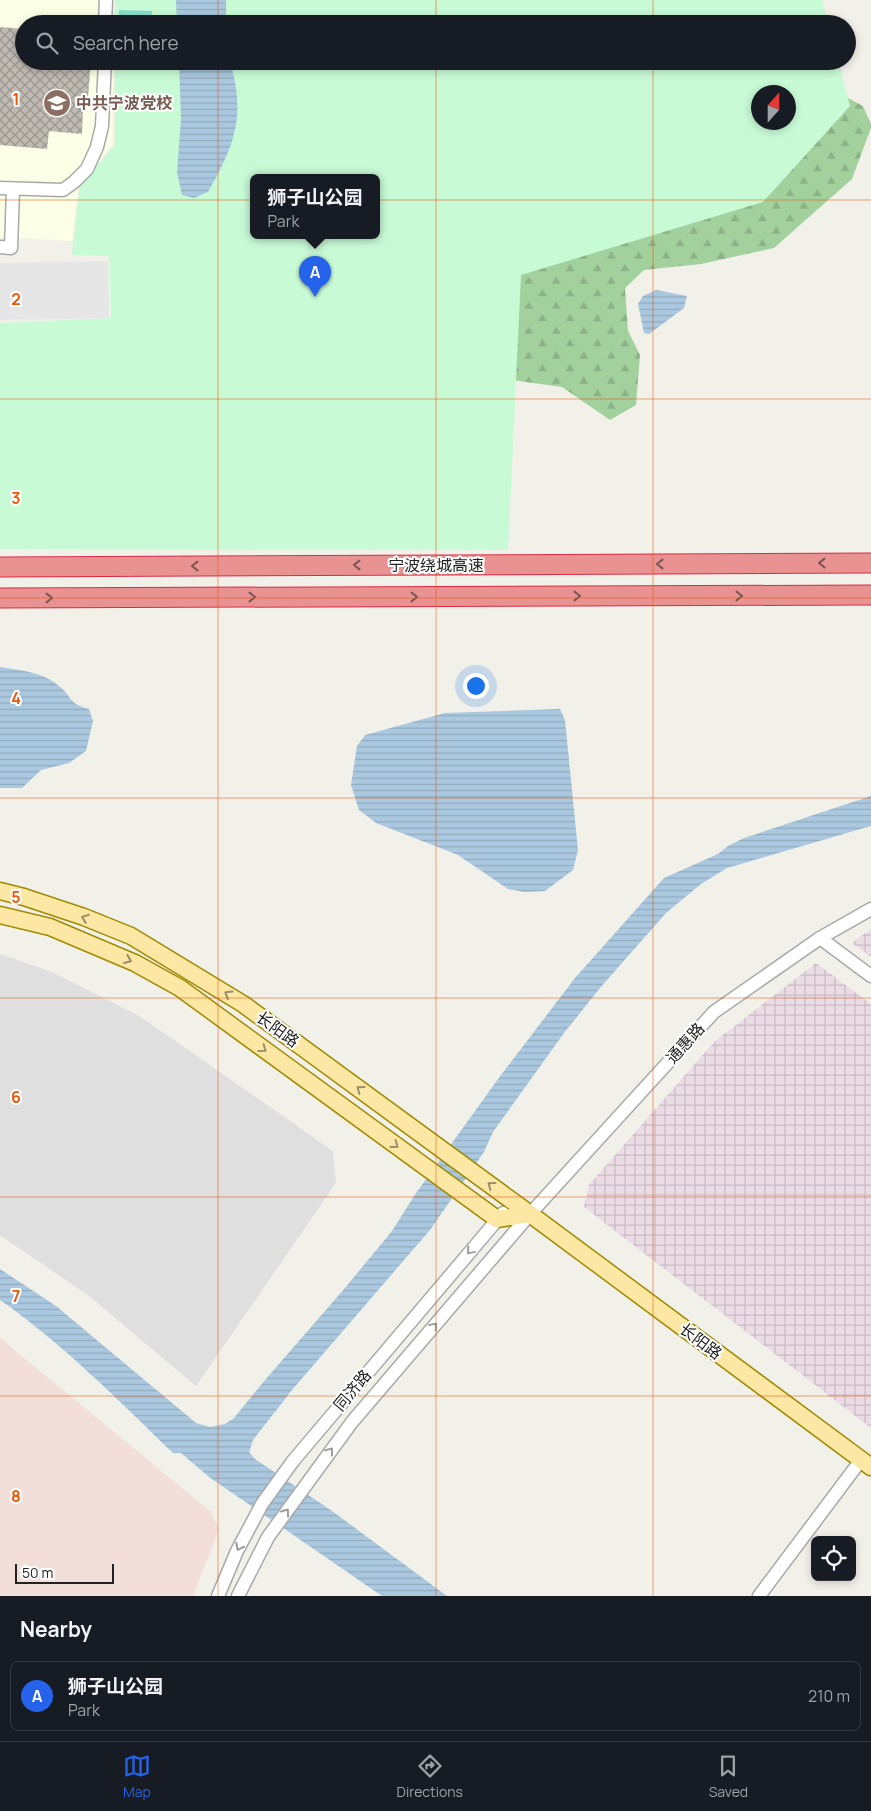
<!DOCTYPE html>
<meta charset="utf-8">
<style>
:root{--surface:#171b24;--page:#20242c;--text:#f1f3f6;--muted:#9ea1a6;--line:#363941;--accent:#2563eb}
body{margin:0;font-family:Manrope,"Noto Sans SC",sans-serif;background:var(--page);color:var(--text)}
.controls{position:absolute;right:15px;bottom:15px;display:grid;overflow:hidden;border-radius:8px;box-shadow:0 2px 8px #0003}
.controls button{width:45px;height:45px;display:grid;place-items:center;padding:0;border:0;border-bottom:1px solid var(--line);background:var(--surface);color:var(--text);font:25px sans-serif}
.compass{position:absolute;left:751px;top:85px;width:45px;height:45px;border-radius:50%;background:var(--surface);box-shadow:0 2px 8px #0003;rotate:21deg}
.scale{position:absolute;left:15px;bottom:12px;width:99px;box-sizing:border-box;padding-left:5px;border:2px solid #222;border-top:0;font-size:14px;line-height:18px;white-space:nowrap;color:#222;-webkit-text-stroke:4px #fff;paint-order:stroke}
.you{position:absolute;left:475px;top:685px;width:18px;height:18px;margin:-12px;border:4px solid #fff;border-radius:50%;background:#1a73e8;box-shadow:0 0 0 8px #1a73e833}
.badge{display:grid;place-items:center;width:32px;height:32px;border-radius:50%;background:var(--accent);color:#fff;font-size:16px;font-weight:700}
.pin{position:absolute;translate:-50% -41px;filter:drop-shadow(0 1px 2px #0008)}
.pin::after{content:'';position:absolute;top:26px;width:18px;height:15px;background:inherit;clip-path:polygon(0 0,100% 0,50% 100%)}
.popup{position:absolute;left:250px;top:174px;width:130px;height:65px;box-sizing:border-box;display:grid;place-content:center;border-radius:8px;background:var(--surface);filter:drop-shadow(0 1px 4px #0005);font-size:16px;white-space:nowrap;color:var(--muted)}
.popup b{font-size:19px;color:var(--text)}
.popup::after{content:'';position:absolute;left:50%;top:100%;margin-left:-10px;border:10px solid transparent;border-top-color:var(--surface)}
.list{margin:0;padding:0;list-style:none}
h2{display:flex;justify-content:space-between;align-items:center;height:65px;margin:0;padding:0 20px;font-size:21px}
h2 small{font-size:16px;font-weight:400;color:var(--muted)}
.list li{display:grid;grid-template-columns:32px 1fr auto;gap:15px;align-items:center;box-sizing:border-box;height:70px;margin:0 10px 10px;padding:0 10px;border:1px solid var(--line);border-radius:8px}
.list b{display:block;font-size:19px;white-space:nowrap}
.list p{margin:0;font-size:16px;white-space:nowrap;color:var(--muted)}
.list em{font-size:16px;font-style:normal;color:var(--muted)}
.icon{flex:none;width:28px;height:28px;fill:none;stroke:currentColor;stroke-width:2;stroke-linecap:round;stroke-linejoin:round}
.map{position:relative;flex:none;width:871px;height:1596px;overflow:hidden}
.search{position:absolute;background:var(--surface);box-shadow:0 2px 8px #0003;left:15px;right:15px;top:15px;height:55px;display:flex;align-items:center;gap:12px;box-sizing:border-box;padding:0 18px;border-radius:28px;color:var(--muted);font-size:19px}
.sheet{height:145px;background:var(--surface)}
nav{display:flex;justify-content:space-around;align-items:center;box-sizing:border-box;height:70px;border-top:1px solid var(--line);background:var(--surface);font-size:14px;color:var(--muted)}
nav a{display:grid;justify-items:center;gap:2px}
nav .on{color:var(--accent)}
.map>svg:first-child{display:block}
.residential{fill:#e0dfdf}
.commercial{fill:#f2dfd9}
.industrial{fill:url(#industrial-grid)}
.education{fill:#faffe5}
.forest{fill:url(#forest-firs);fill-rule:evenodd}
.park{fill:#c8fad6;fill-rule:evenodd}
.pitch{fill:#88e0cf}
.parking{fill:#e6e6e6}
.water{fill:url(#water-rules)}
.building{fill:url(#building-cross-hatch)}
.lines{fill:none;stroke-linecap:round;stroke-linejoin:round}
.minor-casing{stroke:#a9a9a9;stroke-width:15}
.major-casing{stroke:#9f8a01;stroke-width:19}
.highway-casing{stroke:#db2a44;stroke-width:21}
.minor{stroke:#fff;stroke-width:12}
.major{stroke:#fce7a4;stroke-width:16}
.highway{stroke:#e89392;stroke-width:19}
.oneway{stroke:#7b5554}
.oneway2{stroke:#9a8e6a}
.oneway3{stroke:#9c9c9c}
.grid{fill:none;stroke:#e8590c;stroke-width:1;stroke-opacity:0.55}
.labels{text-anchor:middle;stroke-width:4;stroke-linejoin:round;paint-order:stroke}
.education-label{font-size:16px;font-weight:bold;fill:#785e54;stroke:#fff;text-anchor:start}
.street-label{font-size:16px;fill:#222;stroke:#fff}
.grid-label{font-size:16px;text-anchor:middle;font-weight:bold;fill:#e8590c;stroke:#fff;stroke-width:4;stroke-linejoin:round;paint-order:stroke}
</style>
<div class="map">
<svg width="871" height="1596" viewBox="0 0 871 1596">
<defs>
<pattern id="industrial-grid" width="8" height="8" patternUnits="userSpaceOnUse" patternTransform="scale(1.25)"><rect width="8" height="8" fill="#ebdbe5"/><path d="M0 4h8M4 0v8" fill="none" stroke="#c9bcc4"/></pattern>
<pattern id="forest-firs" width="22" height="20" patternUnits="userSpaceOnUse" patternTransform="scale(1.25)"><rect width="22" height="20" fill="#a3d19e"/><path d="M5 1l3.5 6h-7zM16 11l3.5 6h-7z" fill="#8cb388"/></pattern>
<pattern id="water-rules" width="6" height="5" patternUnits="userSpaceOnUse" patternTransform="scale(1.25)"><rect width="6" height="5" fill="#aac8df"/><path d="M0 2.5h6" fill="none" stroke="#92acbf"/></pattern>
<pattern id="building-cross-hatch" width="8" height="8" patternUnits="userSpaceOnUse" patternTransform="scale(1.25)"><rect width="8" height="8" fill="#bfbab2"/><path d="M0 0l8 8M0 8l8-8" fill="none" stroke="#9b9790"/></pattern>
</defs>
<rect width="100%" height="100%" fill="#f2f1e9"/>
<polygon class="residential" points="0,954 52,972 141,1017 333,1151 336,1183 196,1386 89,1296 0,1235"/>
<polygon class="commercial" points="0,1338 211,1512 219,1529 193,1596 0,1596"/>
<g class="industrial">
<polygon points="871,929 871,957 852,943"/>
<polygon points="816,963 871,1004 871,1428 584,1207 589,1185 714,1042"/>
</g>
<polygon class="education" points="0,0 113,0 113,24 24,24 24,61 113,61 113,145 79,184 72,241 0,237"/>
<path class="forest" d="M454 84 825 86 863 106 871 124V128L852 179 774 248 701 264 644 270 625 288 628 331 640 355 636 405 610 420 562 387 497 378 376 236V178ZM758 92H788V122H758Z"/>
<g class="park">
<polygon points="115,0 822,0 828,24 115,24"/>
<path d="M115 61H838L850 106 763 202 521 275 508 550 0 549V323L111 318 109 256 72 255 80 184 115 145ZM758 92H788V122H758ZM254 178H376V236H254Z"/>
</g>
<g class="pitch">
<polygon points="119,10 152,11 152,24 119,24"/>
<polygon points="118,61 151,61 151,70 118,69"/>
</g>
<polygon class="parking" points="108,261 109,318 0,320 0,263"/>
<g class="water">
<polygon points="176,0 226,0 226,24 177,24"/>
<path d="M179 61H230C246 117 235 144 208 192L194 198 182 195 177 173 181 118Z"/>
<polygon points="656,290 687,296 684,308 649,334 644,333 638,304 643,296"/>
<path d="M0 667C20 670 43 672 59 686 74 698 67 703 89 709L93 721 86 751 69 763 41 770 22 788H0Z"/>
<polygon points="560,709 565,720 578,850 573,870 545,891 525,892 508,889 458,855 376,823 359,810 351,785 357,746 365,735 445,713"/>
<path d="M871 796V826L727 868 701 884 666 913 600 988 564 1033 493 1132 484 1152 430 1230 292 1390 253 1440 249 1452 255 1459 332 1511 447 1596H382L209 1477 181 1453H173C119 1401 62 1343 0 1300V1269L56 1306 196 1423 210 1427 225 1424 234 1418 265 1380 345 1288 392 1231 414 1196 498 1079 575 978 664 878 718 854 728 846 744 838Z"/>
</g>
<polygon class="building" points="0,27 24,29 24,61 91,61 87,109 83,109 82,134 49,131 47,149 0,145"/>
<g class="lines">
<g class="minor-casing">
<g id="minor">
<polyline points="105,24 106,0"/>
<polyline points="0,188 63,190 74,182 87,169 97,147 102,126 105,61"/>
<polyline points="0,247 11,248 13,189"/>
<polyline points="820,938 871,976"/>
<polyline points="218,1596 237,1551 262,1504 293,1461 503,1213"/>
<polyline points="238,1596 268,1537 352,1422 530,1214 714,1012 820,938 871,909"/>
<polyline points="759,1596 861,1460"/>
</g>
</g>
<g class="major-casing">
<g id="major">
<polyline points="0,891 24,897 84,917 131,936 243,1004 530,1214 871,1467"/>
<polyline points="0,915 50,927 135,963 180,988 497,1219 530,1214"/>
</g>
</g>
<g class="highway-casing">
<g id="highway">
<polyline points="0,567 871,563"/>
<polyline points="0,598 871,595"/>
</g>
</g>
<use href="#minor" class="minor"/>
<use href="#major" class="major"/>
<use href="#highway" class="highway"/>
</g>
<defs><path id="oneway-chevron" d="M-2-3.5L2.5 0L-2 3.5" fill="none" stroke-width="1.6" stroke-linecap="round" stroke-linejoin="round" transform="scale(1.25)"/></defs>
<g class="oneway">
<use href="#oneway-chevron" transform="translate(822 563) rotate(180)"/>
<use href="#oneway-chevron" transform="translate(660 564) rotate(180)"/>
<use href="#oneway-chevron" transform="translate(357 565) rotate(180)"/>
<use href="#oneway-chevron" transform="translate(195 566) rotate(180)"/>
<use href="#oneway-chevron" transform="translate(577 596)"/>
<use href="#oneway-chevron" transform="translate(739 596)"/>
<use href="#oneway-chevron" transform="translate(252 597)"/>
<use href="#oneway-chevron" transform="translate(414 597)"/>
<use href="#oneway-chevron" transform="translate(49 598)"/>
</g>
<g class="oneway2">
<use href="#oneway-chevron" transform="translate(85 918) rotate(-159)"/>
<use href="#oneway-chevron" transform="translate(128 960) rotate(23)"/>
<use href="#oneway-chevron" transform="translate(228 994) rotate(-148)"/>
<use href="#oneway-chevron" transform="translate(263 1049) rotate(36)"/>
<use href="#oneway-chevron" transform="translate(360 1089) rotate(-144)"/>
<use href="#oneway-chevron" transform="translate(395 1145) rotate(36)"/>
<use href="#oneway-chevron" transform="translate(491 1185) rotate(-144)"/>
</g>
<g class="oneway3">
<use href="#oneway-chevron" transform="translate(470 1251) rotate(130)"/>
<use href="#oneway-chevron" transform="translate(434 1326) rotate(-49)"/>
<use href="#oneway-chevron" transform="translate(330 1451) rotate(-53)"/>
<use href="#oneway-chevron" transform="translate(286 1512) rotate(-54)"/>
<use href="#oneway-chevron" transform="translate(239 1547) rotate(117)"/>
</g>
<path class="grid" d="M218 0V24M436 0V24M653 0V24M218 61V1596M436 61V1596M653 61V1596M0 200H871M0 399H871M0 598H871M0 798H871M0 998H871M0 1197H871M0 1396H871"/>
<defs>
<g id="university-disc" transform="scale(1.4375)"><circle r="9.5" fill="#8d6e63" stroke="#fff"/><path d="M0-5L7-2L0 1L-7-2ZM-4 1L0 2.5L4 1V4Q0 6-4 4Z" fill="#fff"/></g>
</defs>
<g fill-rule="evenodd">
<use href="#university-disc" x="57" y="103"/>
</g>
<g class="labels">
<g class="education-label">
<text x="76" y="109">中共宁波党校</text>
</g>
<g class="street-label">
<text x="436" y="571">宁波绕城高速</text>
<text transform="translate(278 1029) rotate(36)" y="6">长阳路</text>
<text transform="translate(685 1043) rotate(-48)" y="6">通惠路</text>
<text transform="translate(701 1341) rotate(37)" y="6">长阳路</text>
<text transform="translate(352 1390) rotate(-50)" y="6">同济路</text>
</g>
</g>
<g class="grid-label">
<text x="16" y="105">1</text>
<text x="16" y="305">2</text>
<text x="16" y="504">3</text>
<text x="16" y="704">4</text>
<text x="16" y="903">5</text>
<text x="16" y="1103">6</text>
<text x="16" y="1302">7</text>
<text x="16" y="1502">8</text>
</g>
</svg>
<div class="controls">
<button><svg class="icon" aria-label="locate" viewBox="0 0 24 24"><circle cx="12" cy="12" r="6"/><path d="M12 2v4M12 18v4M2 12h4M18 12h4"/></svg></button>
</div>
<svg class="compass" viewBox="-18 -18 36 36"><path d="M0-13l5 13h-10z" fill="#e53935"/><path d="M0 13l5-13h-10z" fill="#9ea1a6"/></svg>
<div class="scale">50 m</div>
<div class="you"></div>
<div class="pin badge" style="left:315px;top:297px">A</div>
<div class="popup"><b>狮子山公园</b>Park</div>
<div class="search"><svg class="icon" aria-label="search" viewBox="0 0 24 24"><circle cx="10" cy="10" r="6"/><path d="M15 15l6 6"/></svg>Search here</div>
</div>
<section class="sheet">
<h2>Nearby<small></small></h2>
<ul class="list">
<li><span class="badge">A</span><div><b>狮子山公园</b><p>Park</p></div><em>210 m</em></li>
</ul>
</section>
<nav>
<a class="on"><svg class="icon" aria-label="map" viewBox="0 0 24 24"><path d="M3 6l6-2 6 2 6-2v14l-6 2-6-2-6 2zM9 4v14M15 6v14"/></svg>Map</a>
<a><svg class="icon" aria-label="directions" viewBox="0 0 24 24"><path d="M12 3l9 9-9 9-9-9zM9 14v-3h6M13 9l2 2-2 2"/></svg>Directions</a>
<a><svg class="icon" aria-label="saved" viewBox="0 0 24 24"><path d="M7 4h10v16l-5-4-5 4z"/></svg>Saved</a>
</nav>
